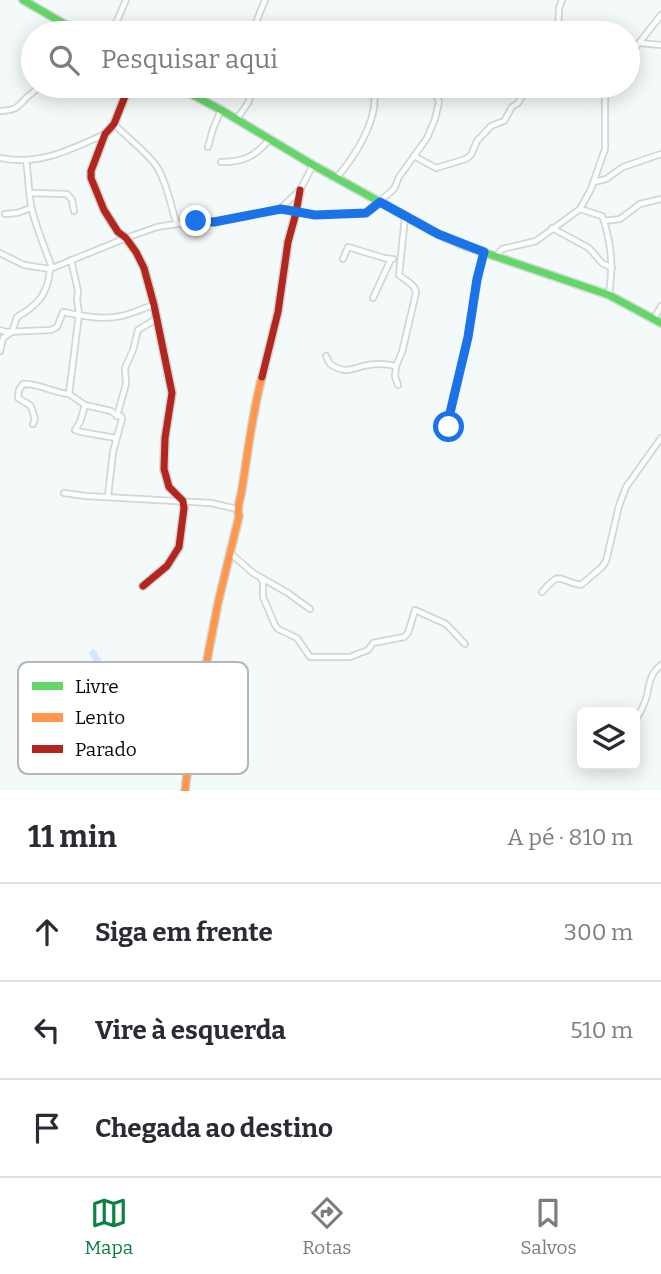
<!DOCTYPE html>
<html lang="pt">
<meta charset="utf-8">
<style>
:root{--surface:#fff;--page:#f7f7f7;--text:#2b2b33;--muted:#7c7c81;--line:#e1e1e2;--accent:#0b8043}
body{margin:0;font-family:Bitter,serif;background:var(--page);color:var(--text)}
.controls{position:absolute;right:21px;bottom:21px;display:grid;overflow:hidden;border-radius:10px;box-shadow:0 4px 18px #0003}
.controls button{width:63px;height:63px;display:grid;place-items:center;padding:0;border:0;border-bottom:2px solid var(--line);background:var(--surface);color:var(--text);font:35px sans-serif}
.stop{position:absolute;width:21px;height:21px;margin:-16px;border:5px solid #1a73e8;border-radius:50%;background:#fff}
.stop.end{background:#1a73e8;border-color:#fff;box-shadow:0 2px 7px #0008}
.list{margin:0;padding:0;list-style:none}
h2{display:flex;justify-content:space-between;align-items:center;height:91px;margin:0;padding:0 28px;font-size:30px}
h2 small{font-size:23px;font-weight:400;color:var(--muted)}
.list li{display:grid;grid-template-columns:46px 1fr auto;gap:21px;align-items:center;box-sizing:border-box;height:98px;padding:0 28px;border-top:2px solid var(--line)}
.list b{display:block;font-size:26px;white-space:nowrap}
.list em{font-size:23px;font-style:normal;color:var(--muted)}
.icon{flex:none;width:38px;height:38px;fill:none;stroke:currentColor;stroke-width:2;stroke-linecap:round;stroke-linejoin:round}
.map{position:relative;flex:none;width:661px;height:791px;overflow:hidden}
.search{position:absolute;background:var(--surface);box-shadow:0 4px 18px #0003;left:21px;right:21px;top:21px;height:77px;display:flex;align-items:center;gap:18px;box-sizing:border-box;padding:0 24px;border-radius:38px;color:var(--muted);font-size:26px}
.sheet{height:385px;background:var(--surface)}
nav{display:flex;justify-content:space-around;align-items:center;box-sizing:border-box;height:98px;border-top:2px solid var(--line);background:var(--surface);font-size:19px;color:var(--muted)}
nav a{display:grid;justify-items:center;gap:4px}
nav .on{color:var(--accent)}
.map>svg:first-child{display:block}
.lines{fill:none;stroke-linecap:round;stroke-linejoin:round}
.river{stroke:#cfe8fb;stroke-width:7}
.street-casing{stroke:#d2d7d6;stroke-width:8}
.fast-casing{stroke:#d2d7d6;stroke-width:10}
.slow-casing{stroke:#d2d7d6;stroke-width:10}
.jam-casing{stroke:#d2d7d6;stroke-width:10}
.street{stroke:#fdfefe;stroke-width:4.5}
.fast{stroke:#63d668;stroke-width:7}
.slow{stroke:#ff974d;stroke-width:7}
.jam{stroke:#b3261e;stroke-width:7}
.route{stroke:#1a73e8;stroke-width:9}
.key{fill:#fff;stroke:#b5b6b6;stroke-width:2}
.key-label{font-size:19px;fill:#080c0c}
</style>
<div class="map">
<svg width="661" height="791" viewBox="0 0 661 791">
<rect width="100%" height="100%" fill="#f4fafa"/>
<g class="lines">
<path class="river" d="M93 653 105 673 118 676V680L126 686 128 699 136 706 141 707 148 715 146 721C157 729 164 739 179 738L189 745"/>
<g class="street-casing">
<g id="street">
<polyline points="116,23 126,0"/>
<polyline points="96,33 116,23 110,33"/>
<polyline points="157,33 162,28"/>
<polyline points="260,33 255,29 255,25 265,0"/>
<polyline points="558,33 559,8 562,0"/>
<polyline points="640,43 661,45"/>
<polyline points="628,57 661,15"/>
<path d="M0 111C22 110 17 104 32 93 35 90 39 88 42 86"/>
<polyline points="237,119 248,103 255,86"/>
<path d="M114 124C126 137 148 153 157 167 168 184 170 206 177 224"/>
<polyline points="208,147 213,129 221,110"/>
<polyline points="414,156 436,168 466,159 471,155 477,141 491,126 504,121 512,107 518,103 528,86"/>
<path d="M0 158C39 166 70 150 105 134"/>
<path d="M26 161C29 177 28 194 32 210 37 230 45 248 52 268"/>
<path d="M221 162C244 162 254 157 269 140"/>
<path d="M337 177C354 158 378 120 374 94L364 86"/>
<polyline points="594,182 606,179 623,167 661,154"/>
<polyline points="30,193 67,194 72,200 74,211"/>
<polyline points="281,208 300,190 313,165"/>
<polyline points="580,209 602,216 604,221 620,219 640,204 661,199"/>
<polyline points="5,214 17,213 31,208"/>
<path d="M604 221C612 249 613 265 609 295"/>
<polyline points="552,228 589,248 602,263 612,268"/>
<polyline points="0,253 24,265 50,269 126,238 157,227 196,221 214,222 280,209 315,215 366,213 394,189 399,177 427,138 435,119 439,102 437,96 429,86"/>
<polyline points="496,256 502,249 536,241 580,209 591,189 605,149 605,93 608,86"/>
<polyline points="343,259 348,247 384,258 391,259"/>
<polyline points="71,260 78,291 77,299 79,314 69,394 85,405 111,411 117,416 121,416 122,419 113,452 108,496"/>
<polyline points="373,298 391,259 393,259"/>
<polyline points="654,319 661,306"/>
<path d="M0 330 6 332 51 330 57 327 63 312C82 316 102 320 121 316 132 314 143 308 154 305"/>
<path d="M0 351 3 338 12 332 17 317C38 305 48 294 50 269"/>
<path d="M326 356 330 364C347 375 351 368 368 365 377 363 387 364 396 366"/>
<path d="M398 385 395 376 396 366 402 352 416 293C416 285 405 280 399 275L405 217"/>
<polyline points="85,405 80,422 75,430 81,432 116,438"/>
<polyline points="117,416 126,384 125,368 133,350 138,330 156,319"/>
<path d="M33 424 35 419 31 406 18 398 19 390 23 384C40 383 53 393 69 394"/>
<path d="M448 427C449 405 459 376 465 353 473 320 475 286 484 252"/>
<polyline points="64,493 86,496 211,503 237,509"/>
<polyline points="229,552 253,573 288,593 310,609"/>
<polyline points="261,578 263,582 263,597 275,625 278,629 297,638 310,657 350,657 368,650 373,643 404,637 408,633 415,610 446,624 465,644"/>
<path d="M542 592C562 569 557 581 581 585L602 567 606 561 619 506 626 487 661 438"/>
<path d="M635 721C640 713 645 704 647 695 650 681 650 674 661 665"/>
</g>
</g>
<g class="fast-casing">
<g id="fast">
<polyline points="23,0 80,33"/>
<polyline points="176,86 221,110 313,165 438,234 465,246 609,295 661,323"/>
</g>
</g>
<g class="slow-casing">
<path id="slow" d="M185 791 190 748 218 603 239 516C236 506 241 499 242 489 248 451 252 414 262 377"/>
</g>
<g class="jam-casing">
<g id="jam">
<polyline points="129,86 114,124 105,134 91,171 91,178 104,210 118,232 126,238 136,252 144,268 154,305 172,393 165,438 164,469 169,487 183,501 184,508 179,547 167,566 143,586"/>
<polyline points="262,377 278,312 288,242 296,213 300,190"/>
</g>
</g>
<use href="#street" class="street"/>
<use href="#fast" class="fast"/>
<use href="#slow" class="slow"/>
<use href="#jam" class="jam"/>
</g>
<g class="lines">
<polyline class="route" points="196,221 214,222 281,209 315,215 366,213 380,202 438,234 484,252 477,279 468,337 450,413 449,427"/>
</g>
<rect x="18" y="662" width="230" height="112" rx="10" class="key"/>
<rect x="32" y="682" width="31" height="8" fill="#63d668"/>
<rect x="32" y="713" width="31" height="9" fill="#ff974d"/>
<rect x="32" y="745" width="31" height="8" fill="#b3261e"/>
<g class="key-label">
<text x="75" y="693">Livre</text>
<text x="75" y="724">Lento</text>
<text x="75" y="756">Parado</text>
</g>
</svg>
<div class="controls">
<button><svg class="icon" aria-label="layers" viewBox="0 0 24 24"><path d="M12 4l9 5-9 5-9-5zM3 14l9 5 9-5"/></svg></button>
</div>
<div class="stop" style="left:449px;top:427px"></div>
<div class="stop end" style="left:196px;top:221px"></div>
<div class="search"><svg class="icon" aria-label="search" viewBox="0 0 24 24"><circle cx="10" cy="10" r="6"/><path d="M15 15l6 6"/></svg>Pesquisar aqui</div>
</div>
<section class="sheet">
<h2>11 min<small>A pé · 810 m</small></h2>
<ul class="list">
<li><svg class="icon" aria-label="ahead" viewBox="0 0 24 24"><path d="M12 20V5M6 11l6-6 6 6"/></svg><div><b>Siga em frente</b></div><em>300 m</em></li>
<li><svg class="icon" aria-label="left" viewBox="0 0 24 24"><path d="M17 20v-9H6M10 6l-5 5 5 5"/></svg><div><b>Vire à esquerda</b></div><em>510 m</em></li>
<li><svg class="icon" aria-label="arrive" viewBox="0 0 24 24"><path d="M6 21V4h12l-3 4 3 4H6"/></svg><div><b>Chegada ao destino</b></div></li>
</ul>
</section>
<nav>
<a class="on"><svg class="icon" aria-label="map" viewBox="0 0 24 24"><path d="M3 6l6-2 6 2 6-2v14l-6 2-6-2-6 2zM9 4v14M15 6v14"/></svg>Mapa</a>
<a><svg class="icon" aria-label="directions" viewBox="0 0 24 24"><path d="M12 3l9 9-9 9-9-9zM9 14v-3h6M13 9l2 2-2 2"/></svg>Rotas</a>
<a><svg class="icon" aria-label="saved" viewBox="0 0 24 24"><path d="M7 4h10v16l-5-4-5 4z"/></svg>Salvos</a>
</nav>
